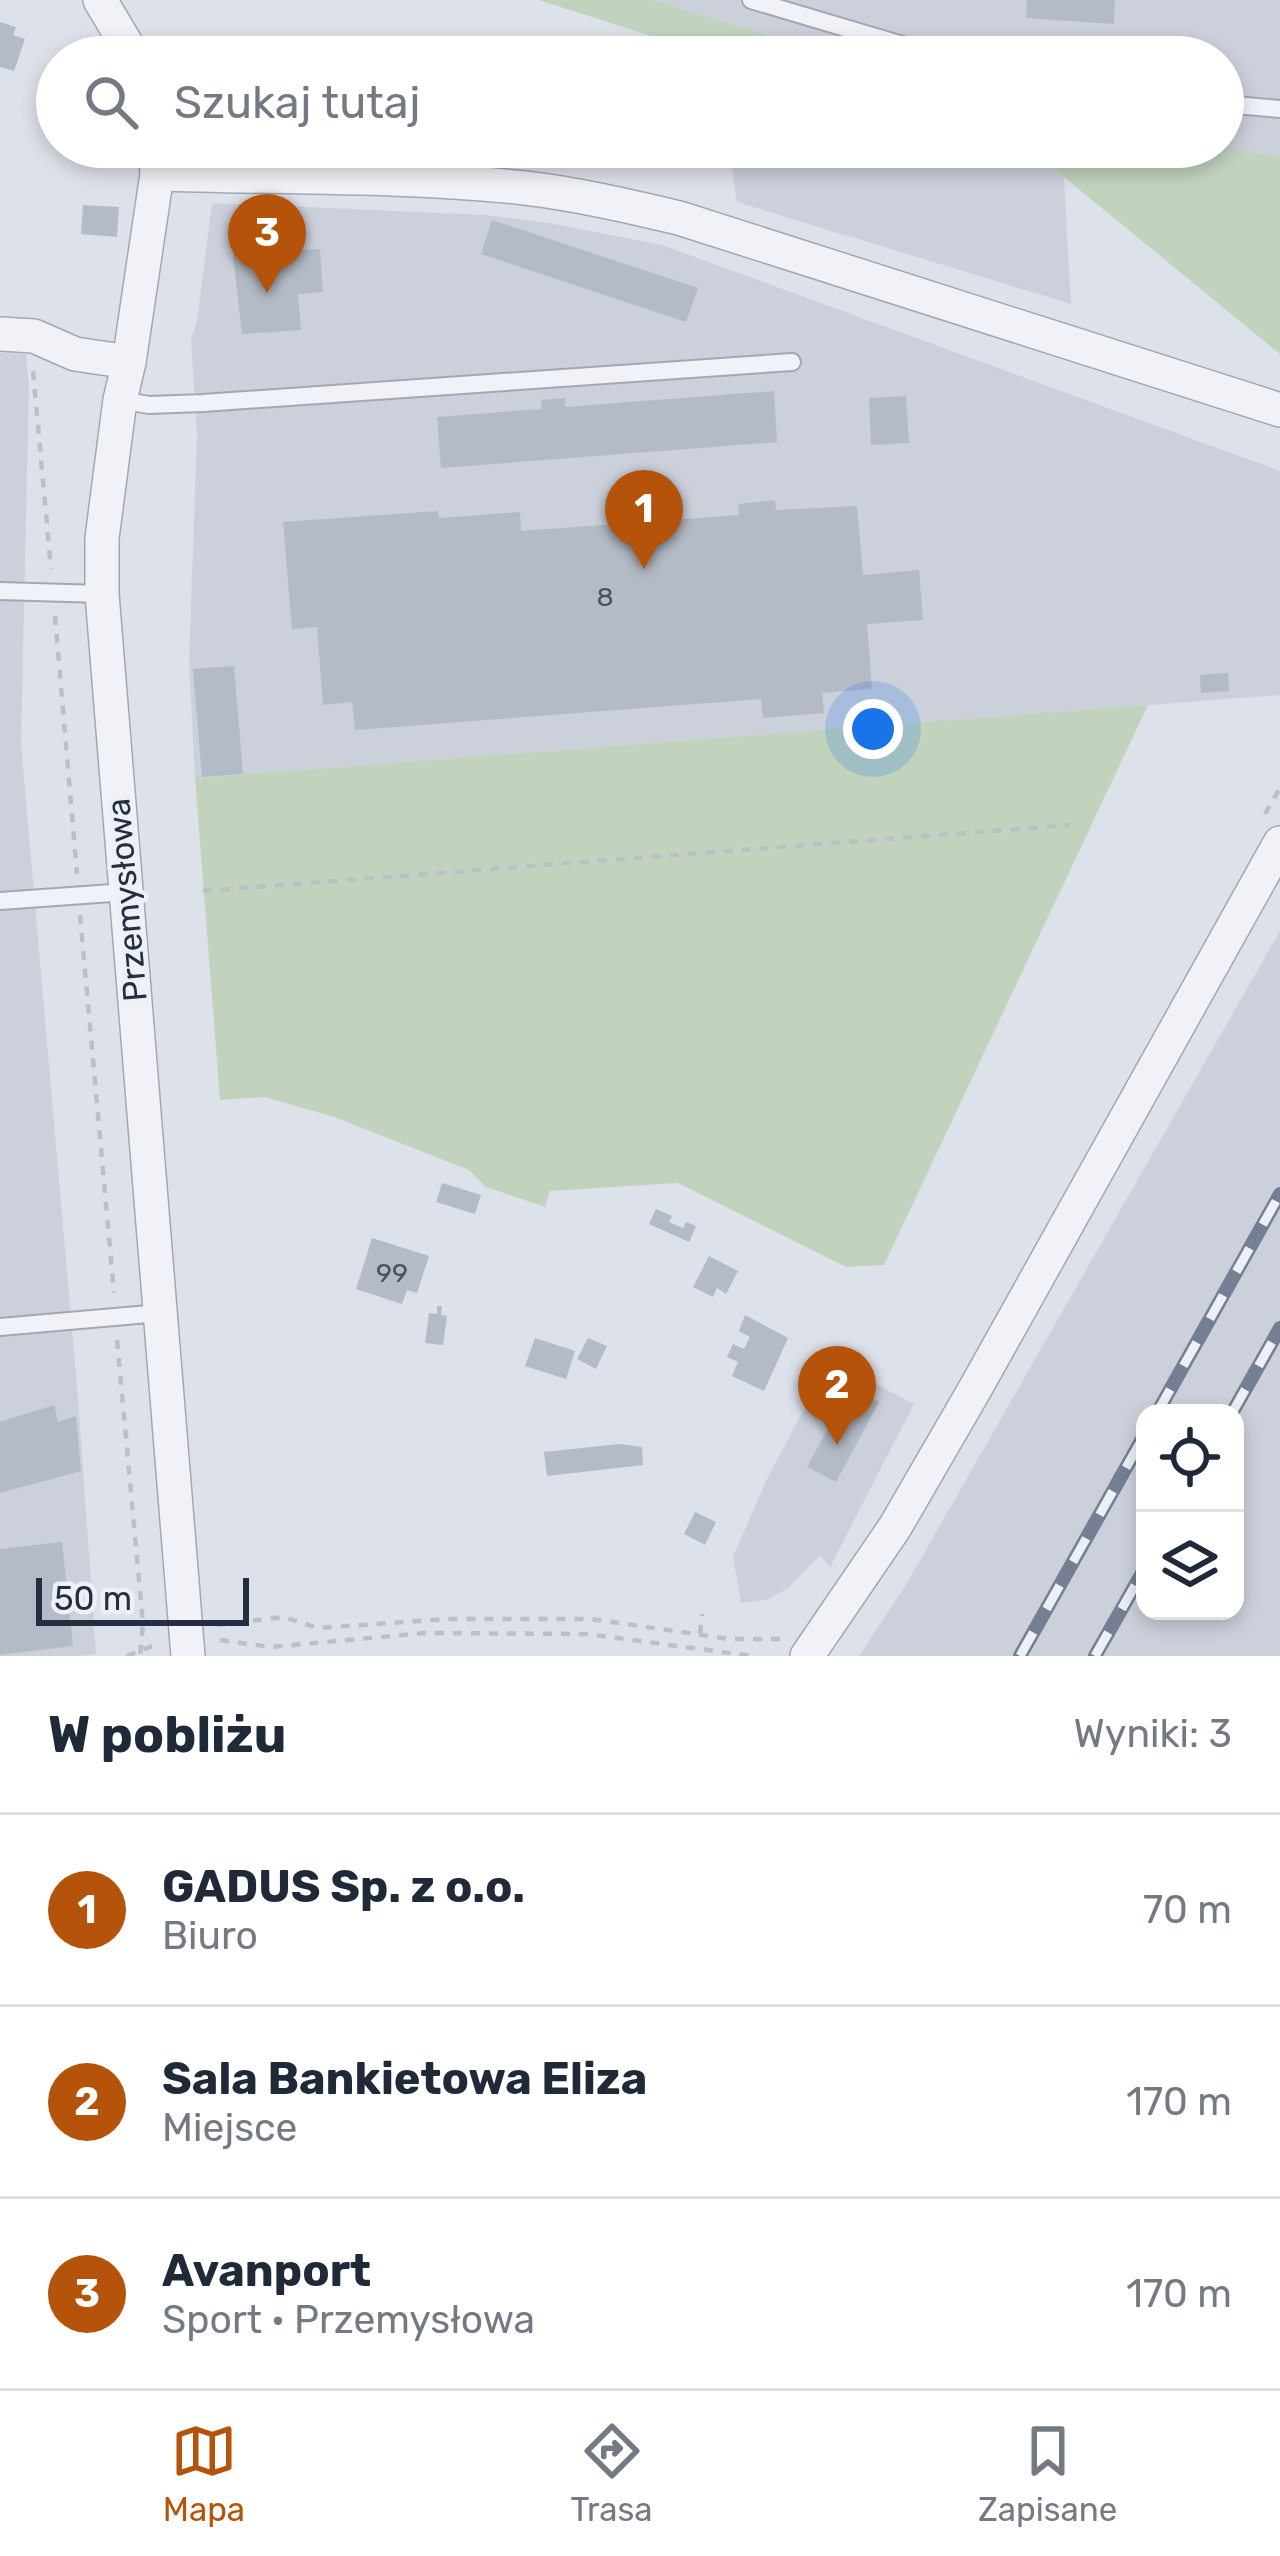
<!DOCTYPE html>
<html lang="pl">
<meta charset="utf-8">
<style>
:root{--surface:#fff;--page:#f6f6f7;--text:#1f2937;--muted:#747a83;--line:#e0e1e3;--accent:#b45309}
body{margin:0;font-family:Rubik,sans-serif;background:var(--page);color:var(--text)}
.controls{position:absolute;right:36px;bottom:36px;display:grid;overflow:hidden;border-radius:24px;box-shadow:0 6px 18px #0003}
.controls button{width:108px;height:108px;display:grid;place-items:center;padding:0;border:0;border-bottom:3px solid var(--line);background:var(--surface);color:var(--text);font:60px sans-serif}
.scale{position:absolute;left:36px;bottom:30px;width:213px;box-sizing:border-box;padding-left:12px;border:6px solid #252e41;border-top:0;font-size:33px;line-height:42px;white-space:nowrap;color:#252e41;-webkit-text-stroke:9px #edf0f6;paint-order:stroke}
.you{position:absolute;left:873px;top:729px;width:42px;height:42px;margin:-30px;border:9px solid #fff;border-radius:50%;background:#1a73e8;box-shadow:0 0 0 18px #1a73e833}
.badge{display:grid;place-items:center;width:78px;height:78px;border-radius:50%;background:var(--accent);color:#fff;font-size:39px;font-weight:700}
.pin{position:absolute;translate:-50% -99px;filter:drop-shadow(0 3px 6px #0008)}
.pin::after{content:'';position:absolute;top:63px;width:42px;height:36px;background:inherit;clip-path:polygon(0 0,100% 0,50% 100%)}
.list{margin:0;padding:0;list-style:none}
h2{display:flex;justify-content:space-between;align-items:center;height:156px;margin:0;padding:0 48px;font-size:51px}
h2 small{font-size:39px;font-weight:400;color:var(--muted)}
.list li{display:grid;grid-template-columns:78px 1fr auto;gap:36px;align-items:center;box-sizing:border-box;height:192px;padding:0 48px;border-top:3px solid var(--line)}
.list b{display:block;font-size:45px;white-space:nowrap}
.list p{margin:0;font-size:39px;white-space:nowrap;color:var(--muted)}
.list em{font-size:39px;font-style:normal;color:var(--muted)}
.icon{flex:none;width:66px;height:66px;fill:none;stroke:currentColor;stroke-width:2;stroke-linecap:round;stroke-linejoin:round}
.map{position:relative;flex:none;width:1280px;height:1656px;overflow:hidden}
.search{position:absolute;background:var(--surface);box-shadow:0 6px 18px #0003;left:36px;right:36px;top:36px;height:132px;display:flex;align-items:center;gap:30px;box-sizing:border-box;padding:0 42px;border-radius:66px;color:var(--muted);font-size:45px}
.sheet{height:732px;background:var(--surface)}
nav{display:flex;justify-content:space-around;align-items:center;box-sizing:border-box;height:168px;border-top:3px solid var(--line);background:var(--surface);font-size:33px;color:var(--muted)}
nav a{display:grid;justify-items:center;gap:6px}
nav .on{color:var(--accent)}
.map>svg:first-child{display:block}
.built{fill:#cbd0db;fill-rule:evenodd}
.green{fill:#c2d3bd}
.building{fill:#b4bac6}
.lines{fill:none;stroke-linecap:round;stroke-linejoin:round}
.service-casing{stroke:#a2a8b3;stroke-width:20}
.minor-casing{stroke:#a2a8b3;stroke-width:36}
.path{stroke:#bbbfc8;stroke-width:4.5;stroke-dasharray:9 9;stroke-linecap:butt}
.service{stroke:#f0f2f7;stroke-width:16}
.minor{stroke:#f0f2f7;stroke-width:33}
.rail-casing{stroke:#757f94;stroke-width:14}
.rail{stroke:#edf0f6;stroke-width:9;stroke-dasharray:27;stroke-linecap:butt}
.labels{text-anchor:middle;stroke-width:9;stroke-linejoin:round;paint-order:stroke}
.number-label{font-size:27px;fill:#495162}
.street-label{font-size:33px;fill:#252e41;stroke:#edf0f6}
</style>
<div class="map">
<svg width="1280" height="1656" viewBox="0 0 1280 1656">
<rect width="100%" height="100%" fill="#dde1e9"/>
<g class="built">
<polygon points="654,0 1280,0 1280,156 1214,147 1223,147 1223,57 840,57"/>
<polygon points="729,147 994,147 1048,164 1064,178 1071,304 737,202"/>
<polygon points="212,203 486,215 549,223 662,245 1280,471 1280,695 195,778 189,663 197,436 191,339 197,321"/>
<polygon points="0,353 26,354 29,385 21,744 78,1398 96,1654 80,1656 0,1656"/>
<path d="M1280 931V1656H859L907 1583ZM1145 1413H1235V1611H1145Z"/>
<polygon points="830,1360 914,1404 830,1567 820,1555 788,1588 767,1600 741,1603 733,1557 766,1481"/>
</g>
<g class="green">
<polygon points="539,0 654,0 840,57 716,57"/>
<polygon points="994,147 1214,147 1280,156 1280,354 1048,164"/>
<polygon points="1148,705 884,1265 846,1267 678,1183 550,1191 545,1207 486,1187 469,1170 334,1117 264,1097 220,1100 195,778"/>
</g>
<g class="building">
<polygon points="1027,0 1115,0 1114,24 1026,18"/>
<polygon points="0,22 16,27 13,35 25,39 14,71 0,67"/>
<polygon points="83,205 119,207 117,237 81,234"/>
<polygon points="492,220 698,288 686,322 481,254"/>
<polygon points="320,249 323,292 298,294 301,330 242,334 233,255"/>
<polygon points="774,391 777,442 441,468 437,417 542,409 541,400 565,398 565,407"/>
<polygon points="906,396 909,443 871,445 869,398"/>
<polygon points="775,500 776,510 857,506 863,575 919,570 923,620 867,624 872,689 822,693 824,713 763,718 761,699 355,730 352,702 323,705 317,627 292,629 283,522 438,511 439,518 520,512 521,531 739,515 738,504"/>
<polygon points="234,666 243,774 202,777 193,669"/>
<polygon points="1228,673 1229,691 1201,693 1200,675"/>
<polygon points="442,1183 481,1195 475,1214 436,1202"/>
<polygon points="656,1209 672,1216 669,1222 683,1228 686,1222 696,1226 689,1242 649,1224"/>
<polygon points="372,1238 429,1256 417,1293 407,1290 402,1304 356,1289"/>
<polygon points="709,1256 738,1271 726,1294 717,1288 713,1297 693,1287"/>
<polygon points="437,1306 442,1306 441,1315 447,1316 443,1345 425,1343 429,1313 437,1314"/>
<polygon points="745,1315 788,1338 764,1391 732,1376 738,1362 727,1357 733,1344 744,1349 750,1337 739,1331"/>
<polygon points="535,1338 575,1351 566,1379 525,1366"/>
<polygon points="588,1338 607,1346 596,1369 577,1359"/>
<polygon points="848,1385 879,1402 836,1482 807,1467 831,1423 819,1417 834,1390 843,1395"/>
<polygon points="54,1405 58,1422 76,1416 81,1471 0,1493 0,1422"/>
<polygon points="619,1444 642,1447 643,1465 547,1476 544,1452"/>
<polygon points="695,1512 716,1522 705,1545 684,1534"/>
<polygon points="62,1542 73,1646 0,1655 0,1549"/>
</g>
<g class="lines">
<g class="service-casing">
<g id="service">
<polyline points="751,0 943,57"/>
<polyline points="1223,104 1280,109"/>
<polyline points="120,400 149,405 203,403 792,362"/>
<polyline points="0,591 102,594"/>
<polyline points="0,901 126,892"/>
<polyline points="0,1327 160,1313"/>
</g>
</g>
<g class="minor-casing">
<g id="minor">
<polyline points="100,0 134,57"/>
<polyline points="156,147 157,174 129,362 120,400 102,538 102,594 188,1656"/>
<path d="M157 174C280 178 404 175 525 188 577 194 628 206 679 218L1280 410"/>
<polyline points="0,334 34,336 75,354 129,362"/>
<polyline points="807,1656 895,1527 975,1389 1280,843"/>
</g>
</g>
<g class="path">
<polyline points="33,371 51,569"/>
<polyline points="55,616 77,874"/>
<polyline points="1265,814 1280,788"/>
<polyline points="203,891 1070,825"/>
<polyline points="80,915 114,1293"/>
<polyline points="117,1340 143,1624 140,1656"/>
<polyline points="217,1625 284,1617 317,1628 448,1619 591,1619 730,1639 784,1639"/>
<polyline points="700,1634 702,1614"/>
<polyline points="220,1640 271,1647 425,1633 588,1634 752,1656"/>
<polyline points="127,1656 155,1645"/>
</g>
<use href="#service" class="service"/>
<use href="#minor" class="minor"/>
<g class="rail-casing">
<g id="rail">
<polyline points="1157,1413 1280,1194"/>
<polyline points="1232,1413 1280,1328"/>
<polyline points="1020,1656 1145,1434"/>
<polyline points="1095,1656 1145,1568"/>
</g>
</g>
<use href="#rail" class="rail"/>
</g>
<g class="labels">
<g class="number-label">
<text x="605" y="606">8</text>
<text x="392" y="1282">99</text>
</g>
<g class="street-label">
<text transform="translate(126 900) rotate(-95)" y="12">Przemysłowa</text>
</g>
</g>
</svg>
<div class="controls">
<button><svg class="icon" aria-label="locate" viewBox="0 0 24 24"><circle cx="12" cy="12" r="6"/><path d="M12 2v4M12 18v4M2 12h4M18 12h4"/></svg></button>
<button><svg class="icon" aria-label="layers" viewBox="0 0 24 24"><path d="M12 4l9 5-9 5-9-5zM3 14l9 5 9-5"/></svg></button>
</div>
<div class="scale">50 m</div>
<div class="you"></div>
<div class="pin badge" style="left:644px;top:569px">1</div>
<div class="pin badge" style="left:837px;top:1445px">2</div>
<div class="pin badge" style="left:267px;top:293px">3</div>
<div class="search"><svg class="icon" aria-label="search" viewBox="0 0 24 24"><circle cx="10" cy="10" r="6"/><path d="M15 15l6 6"/></svg>Szukaj tutaj</div>
</div>
<section class="sheet">
<h2>W pobliżu<small>Wyniki: 3</small></h2>
<ul class="list">
<li><span class="badge">1</span><div><b>GADUS Sp. z o.o.</b><p>Biuro</p></div><em>70 m</em></li>
<li><span class="badge">2</span><div><b>Sala Bankietowa Eliza</b><p>Miejsce</p></div><em>170 m</em></li>
<li><span class="badge">3</span><div><b>Avanport</b><p>Sport · Przemysłowa</p></div><em>170 m</em></li>
</ul>
</section>
<nav>
<a class="on"><svg class="icon" aria-label="map" viewBox="0 0 24 24"><path d="M3 6l6-2 6 2 6-2v14l-6 2-6-2-6 2zM9 4v14M15 6v14"/></svg>Mapa</a>
<a><svg class="icon" aria-label="directions" viewBox="0 0 24 24"><path d="M12 3l9 9-9 9-9-9zM9 14v-3h6M13 9l2 2-2 2"/></svg>Trasa</a>
<a><svg class="icon" aria-label="saved" viewBox="0 0 24 24"><path d="M7 4h10v16l-5-4-5 4z"/></svg>Zapisane</a>
</nav>
